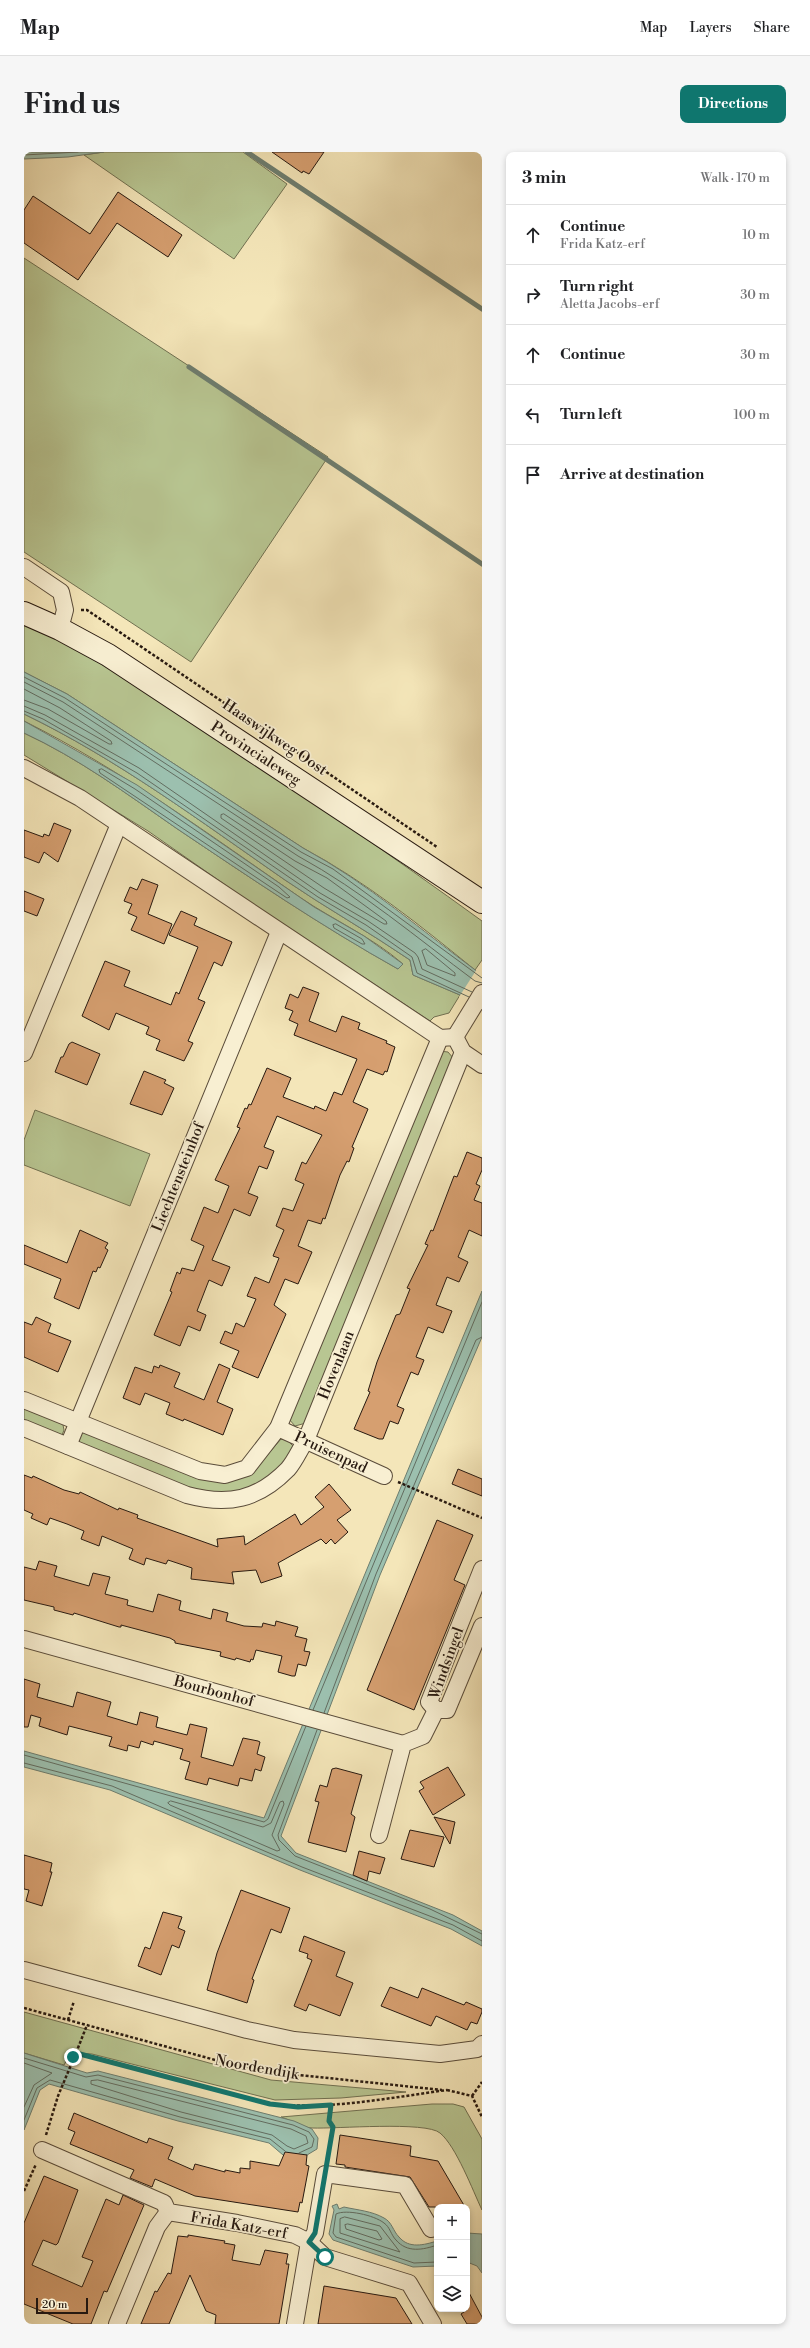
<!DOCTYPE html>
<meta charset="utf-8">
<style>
:root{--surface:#fff;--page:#f6f6f6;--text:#202124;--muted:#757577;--line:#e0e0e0;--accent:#0f766e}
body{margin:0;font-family:"Libre Bodoni",serif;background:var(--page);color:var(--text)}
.controls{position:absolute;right:12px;bottom:12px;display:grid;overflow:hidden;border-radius:8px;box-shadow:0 2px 6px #0003}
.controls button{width:36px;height:36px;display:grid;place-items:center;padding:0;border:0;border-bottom:1px solid var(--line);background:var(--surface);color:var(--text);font:20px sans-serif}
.scale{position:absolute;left:12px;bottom:10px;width:52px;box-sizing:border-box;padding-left:4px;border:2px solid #271910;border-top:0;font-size:11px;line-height:14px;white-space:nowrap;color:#271910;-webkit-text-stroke:3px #f8efd2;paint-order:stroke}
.stop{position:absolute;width:12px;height:12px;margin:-9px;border:3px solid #0f766e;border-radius:50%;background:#fff}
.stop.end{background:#0f766e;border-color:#fff;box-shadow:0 1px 4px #0008}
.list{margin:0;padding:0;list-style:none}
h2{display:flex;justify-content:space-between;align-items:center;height:52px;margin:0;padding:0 16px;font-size:17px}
h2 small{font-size:13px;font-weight:400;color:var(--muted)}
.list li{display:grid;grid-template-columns:26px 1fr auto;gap:12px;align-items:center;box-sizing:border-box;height:60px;padding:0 16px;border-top:1px solid var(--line)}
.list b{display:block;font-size:15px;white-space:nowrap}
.list p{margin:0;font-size:13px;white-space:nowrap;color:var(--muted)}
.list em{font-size:13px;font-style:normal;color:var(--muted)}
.icon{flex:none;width:22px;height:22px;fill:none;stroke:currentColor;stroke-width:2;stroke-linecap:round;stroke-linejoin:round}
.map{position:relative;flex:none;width:458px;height:2172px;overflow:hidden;border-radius:8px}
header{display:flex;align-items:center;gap:24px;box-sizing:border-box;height:56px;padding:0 20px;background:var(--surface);border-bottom:1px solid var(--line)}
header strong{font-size:19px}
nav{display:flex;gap:22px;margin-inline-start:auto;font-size:14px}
.intro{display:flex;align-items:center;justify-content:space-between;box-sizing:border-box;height:96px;padding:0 24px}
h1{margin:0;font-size:28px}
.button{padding:10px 18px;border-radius:8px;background:var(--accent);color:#fff;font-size:14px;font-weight:700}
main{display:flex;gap:24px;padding:0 24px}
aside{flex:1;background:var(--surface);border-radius:8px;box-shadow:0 2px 6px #0003}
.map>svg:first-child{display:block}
.green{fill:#b8c692;stroke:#707051}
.water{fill:#9cc0af;stroke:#6d7d6f}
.pier{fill:#f4e6b9}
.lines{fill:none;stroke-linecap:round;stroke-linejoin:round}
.shore{stroke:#626c60;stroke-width:1}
.stream{stroke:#6d7d6f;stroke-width:5}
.building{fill:#d69f70;stroke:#271910}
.street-casing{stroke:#5a4c3a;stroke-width:18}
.secondary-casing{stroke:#271910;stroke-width:24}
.path{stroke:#271910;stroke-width:2.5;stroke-dasharray:3 2;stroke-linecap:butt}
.street{stroke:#f8efd2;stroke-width:16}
.secondary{stroke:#f8efd2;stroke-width:22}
.route{stroke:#0f766e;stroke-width:5}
.labels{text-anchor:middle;stroke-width:3.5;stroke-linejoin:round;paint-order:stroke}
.street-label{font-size:15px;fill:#271910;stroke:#f8efd2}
</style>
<header>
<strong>Map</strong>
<nav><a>Map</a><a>Layers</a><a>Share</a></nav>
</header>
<div class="intro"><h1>Find us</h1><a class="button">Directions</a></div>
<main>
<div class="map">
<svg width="458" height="2172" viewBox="0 0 458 2172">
<rect width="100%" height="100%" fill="#f4e6b9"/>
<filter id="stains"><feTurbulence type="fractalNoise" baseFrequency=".005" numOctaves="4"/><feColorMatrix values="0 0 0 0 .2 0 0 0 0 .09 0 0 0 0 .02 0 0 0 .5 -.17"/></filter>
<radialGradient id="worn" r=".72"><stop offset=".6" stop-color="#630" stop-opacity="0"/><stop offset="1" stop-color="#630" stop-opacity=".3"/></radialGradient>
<g class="green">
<polygon points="80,0 219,0 263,32 210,107 60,3"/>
<polygon points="0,106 304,305 167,510 0,400"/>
<path d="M0 471C63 500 121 539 179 577 274 639 367 703 458 769V808L451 818C397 774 341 729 279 696L43 542 0 520Z"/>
<path d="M0 562C93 607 176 669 261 728 302 756 345 780 386 808L389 823 436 843 425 861 410 865 406 869 220 746 124 679 0 603V581C54 606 103 642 152 676 225 725 297 774 374 817L379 812C348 785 311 769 277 746 187 684 98 618 0 569Z"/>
<polygon points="415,899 424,900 430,907 282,1271 271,1274 264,1266"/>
<polygon points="11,958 126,1002 106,1054 0,1013 0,988"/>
<polygon points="0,1253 38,1268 40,1278 38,1283 33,1285 0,1272"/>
<polygon points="60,1278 158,1318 233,1315 257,1287 263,1288 270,1295 259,1316 224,1339 184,1344 55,1292 55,1284"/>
<polygon points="0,1860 247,1928 382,1940 317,1946 251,1948 68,1902 56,1901 49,1897 40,1913 0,1901"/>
<path d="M408 1952H429L440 1955 458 1987V2058C449 2039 432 1994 416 1981 402 1969 312 1977 288 1976 279 1976 267 1968 257 1965Z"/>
</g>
<g class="water">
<polygon points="0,0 80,0 44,5 0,7"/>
<path d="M0 520 43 542 279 696C344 731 399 780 458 823V857L436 843 389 823 386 808C345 780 302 756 261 728 176 669 93 607 0 562Z"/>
<path d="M0 569 113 633 290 755 340 784 379 812 374 817C297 774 225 725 152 676 103 642 54 606 0 581Z"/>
<polygon points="458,1139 458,1185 356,1423 257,1684 272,1701 429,1763 458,1779 458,1794 427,1777 276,1718 86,1638 0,1615 0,1599 240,1666"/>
<polygon points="0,1901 63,1921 74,1919 270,1969 288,1977 294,1986 293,1997 283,2003 270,2006 259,2003 245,1991 154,1969 25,1932 16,1938 0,1978"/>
<path d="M313 2052 315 2057 320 2055C333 2058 348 2059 360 2066 368 2070 369 2079 375 2085 385 2097 400 2093 413 2089V2114L389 2115 309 2088 305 2082 310 2058 308 2054Z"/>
<polygon points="443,2081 458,2082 458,2121 453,2114 443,2110"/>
</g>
<polygon class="pier" points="453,817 458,820 458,859 435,845"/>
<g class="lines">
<g class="shore">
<polyline points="0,3 54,0"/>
<polyline points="0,525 41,546 277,700 309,717 458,826"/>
<path d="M0 530 39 550 274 704C338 739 393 786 451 829L458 831"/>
<polyline points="0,537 36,556 87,589 88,592 85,592 24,557 0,548"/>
<polyline points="0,554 21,563 115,616 296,741 344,769 391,801 394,805 398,817 448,840"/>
<polyline points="0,559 19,567 113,621 294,745 342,773 388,805 393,821 445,845"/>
<polygon points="78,617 111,637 255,735 266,745 263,746 245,734 76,621 75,618"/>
<polygon points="200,662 271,709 303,726 362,769 363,772 360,772 300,736 197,666 197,663"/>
<polygon points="312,772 338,787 341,792 338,792 310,776 309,773"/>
<polygon points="402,797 431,821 431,824 403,813 398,799"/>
<polyline points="289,1558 458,1150"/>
<polyline points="300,1561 352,1422 452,1188 458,1185"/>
<polyline points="293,1578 254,1683 255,1688 271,1704 406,1757 458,1782"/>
<polyline points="0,1603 240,1670 244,1667 282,1574"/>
<polyline points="0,1611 88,1634 278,1715 429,1773 458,1789"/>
<polygon points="147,1649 239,1675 247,1671 256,1650 259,1649 260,1652 248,1683 256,1698 253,1699 146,1653 144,1651"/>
<polyline points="0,1906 62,1925 74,1923 269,1973 285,1980 290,1987 288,1995 275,2001"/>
<polyline points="0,1911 28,1921 10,1933 0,1955"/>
<polygon points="74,1928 267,1977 282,1984 284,1991 270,1997 263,1994 248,1983 157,1960 67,1932 67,1929"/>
<polyline points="0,1968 13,1936 26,1928 156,1965 246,1987 261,1999"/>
<polygon points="321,2065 356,2074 376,2100 316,2081 316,2067"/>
<polygon points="324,2072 353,2079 358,2087 355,2088 322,2077 321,2073"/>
<path d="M413 2093C399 2098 383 2101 372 2088 367 2083 366 2075 360 2071 350 2063 322 2057 312 2062L309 2081 312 2085 390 2111 413 2110"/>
</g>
<g class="stream">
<polyline points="223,0 458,157"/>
<polyline points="165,215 458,412"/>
</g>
</g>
<g class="building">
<polygon points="248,0 300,0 285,22 279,19 278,21"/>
<polygon points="94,40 158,83 144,105 93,71 54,128 0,91 0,58 9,44 66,82"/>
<polygon points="30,671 47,678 34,710 20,700 15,711 0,705 0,678 19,685 20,682 25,684"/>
<polygon points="118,727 134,733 124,762 148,772 140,792 107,778 113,765 104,761 108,752 100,749 106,735 113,738"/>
<polygon points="0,739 20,747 13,764 0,759"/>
<polygon points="157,759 173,766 170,773 208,790 198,814 190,810 174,847 181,850 164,889 169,891 160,909 132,898 136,888 122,882 125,875 92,861 85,878 58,864 81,809 106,819 100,834 147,853 152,840 155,842 174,795 145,783"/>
<polygon points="279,835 295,841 285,869 312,880 318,864 336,871 334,877 363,889 362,891 371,895 363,920 361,919 359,923 343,917 329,950 344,957 328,995 330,996 325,1010 323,1009 316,1023 301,1067 299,1066 297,1072 284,1068 274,1094 288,1100 274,1132 261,1127 250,1153 262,1162 234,1226 208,1215 215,1199 196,1191 201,1179 208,1182 212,1171 220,1175 232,1147 223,1144 231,1125 245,1131 255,1106 249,1104 260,1078 252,1074 259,1056 269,1059 280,1032 271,1028 278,1010 282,1012 298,983 253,964 240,995 250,999 243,1017 235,1014 224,1041 234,1045 226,1064 210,1057 188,1108 206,1115 198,1134 185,1128 173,1159 182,1163 176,1179 164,1174 156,1194 130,1183 148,1140 146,1139 153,1120 156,1122 158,1116 170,1119 180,1094 167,1088 180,1055 194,1061 205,1034 191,1028 216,976 213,975 221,956 223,957 225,952 227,953 243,916 267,926 259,945 290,957 291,954 302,959 310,940 318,943 333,907 270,883 274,872 265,868 269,859 261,856 266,842 274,846"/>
<polygon points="48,890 76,902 63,933 31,920 37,905 39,905 45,892"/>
<polygon points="120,919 142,928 140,931 150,936 138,963 106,952"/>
<polygon points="443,1000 458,1006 458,1018 452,1032 456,1034 450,1048 458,1051 458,1084 445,1078 434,1105 444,1110 435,1130 423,1125 412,1153 428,1159 419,1181 404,1175 392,1205 400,1208 394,1223 387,1220 373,1254 380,1257 374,1272 366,1269 359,1287 355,1287 330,1277 346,1240 344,1239 353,1210 372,1163 376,1162 386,1137 383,1136 404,1093 401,1092 407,1078 409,1079 430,1024 433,1025"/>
<polygon points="56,1078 84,1091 81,1096 84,1098 76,1116 74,1115 72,1120 69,1119 55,1157 30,1146 37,1127 0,1112 0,1093 43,1111"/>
<polygon points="12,1165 27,1172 24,1180 47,1189 34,1220 0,1205 0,1170 8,1173"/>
<polygon points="195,1212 206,1217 193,1250 209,1257 199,1283 160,1267 159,1269 142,1262 146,1251 121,1241 116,1253 99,1246 111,1215 128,1221 130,1214 135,1216 136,1213 156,1221 150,1235 180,1248"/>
<polygon points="434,1317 458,1327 458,1344 428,1332"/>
<polygon points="0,1323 8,1326 9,1324 40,1338 55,1342 56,1340 94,1358 95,1356 114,1363 113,1366 194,1395 193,1387 220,1384 221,1393 271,1362 277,1373 300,1355 291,1345 305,1332 327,1358 313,1368 324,1380 311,1392 307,1387 302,1392 297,1387 254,1411 258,1424 237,1431 232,1418 208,1420 210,1432 167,1427 168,1416 144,1408 142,1412 122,1406 120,1413 105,1407 109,1397 78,1384 75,1394 57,1387 60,1379 43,1372 26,1366 23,1373 7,1366 9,1362 0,1358"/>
<polygon points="413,1368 449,1383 430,1428 441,1433 390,1558 343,1538"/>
<polygon points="15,1409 33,1414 30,1424 65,1434 69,1421 86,1425 81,1442 104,1448 103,1453 129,1460 134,1442 157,1449 155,1458 187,1467 189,1457 204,1461 202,1469 220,1474 238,1475 239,1471 251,1474 252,1469 274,1475 271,1484 283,1487 280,1499 286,1500 282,1514 274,1512 271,1524 268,1524 254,1520 258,1504 232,1498 229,1508 227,1507 226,1510 212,1506 211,1508 196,1504 197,1500 151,1491 151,1489 146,1486 97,1473 97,1475 95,1475 50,1461 49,1463 30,1458 30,1455 0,1448 0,1415 12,1418"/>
<polygon points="0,1527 16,1532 13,1545 42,1553 49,1555 53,1540 87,1550 83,1564 113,1573 116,1560 134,1565 132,1575 163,1583 166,1572 183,1576 177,1605 209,1614 219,1586 234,1589 236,1590 233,1602 241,1605 237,1619 231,1617 228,1629 216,1626 214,1634 185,1626 183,1633 161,1627 166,1610 156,1607 159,1597 130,1589 129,1593 117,1589 115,1596 104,1593 103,1599 85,1594 88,1585 45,1574 43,1583 15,1574 17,1566 7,1563 4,1575 0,1575"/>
<polygon points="424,1615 441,1643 409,1663 395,1639 400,1636 396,1630"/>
<polygon points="312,1616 338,1623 327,1662 331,1665 322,1700 284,1690 295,1650 291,1649 296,1633 303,1635 308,1617"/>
<polygon points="410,1665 431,1670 426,1692"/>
<polygon points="386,1678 420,1685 410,1715 377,1707"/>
<polygon points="335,1699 361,1706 356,1722 345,1719 343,1729 329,1723"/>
<polygon points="0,1703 28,1711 26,1720 28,1720 18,1754 2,1749 5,1738 0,1737"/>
<polygon points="217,1738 266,1756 257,1781 247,1777 228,1827 230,1828 223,1851 183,1838 193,1801"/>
<polygon points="139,1760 158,1765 154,1776 161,1779 155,1796 148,1793 137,1823 114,1814 121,1795 126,1797"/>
<polygon points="280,1784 321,1800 312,1824 329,1831 316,1864 285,1852 282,1859 270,1854 288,1808 283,1806 284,1802 275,1799"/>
<polygon points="366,1835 394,1846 398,1836 440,1853 442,1850 458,1857 458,1860 453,1872 447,1870 443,1878 412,1864 407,1874 357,1854"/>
<polygon points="50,1961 123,1991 125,1986 149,1995 144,2007 169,2018 171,2012 201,2020 201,2018 216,2021 216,2016 226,2017 226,2009 255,2014 261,2000 283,2003 282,2013 285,2014 278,2051 276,2050 274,2060 171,2044 131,2027 128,2035 106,2026 110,2018 46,1992 51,1980 44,1977"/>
<polygon points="316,1983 387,1994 386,2004 414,2009 441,2055 405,2055 386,2025 321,2015 321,2013 312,2012"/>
<polygon points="20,2024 54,2038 34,2091 32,2093 19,2088 8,2113 58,2135 69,2109 58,2105 82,2047 95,2053 99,2043 120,2053 83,2140 80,2139 67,2172 49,2172 0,2152 0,2071"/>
<polygon points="164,2083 201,2089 200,2091 211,2093 208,2108 236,2113 241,2098 264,2102 262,2112 265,2112 255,2172 191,2172 192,2163 182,2159 166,2123 145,2172 117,2172 131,2139 133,2140 144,2121 147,2122 154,2084 164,2085"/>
<polygon points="300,2134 372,2146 388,2172 294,2172"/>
<polygon points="443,2137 458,2165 458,2172 443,2172 437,2162 443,2158"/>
</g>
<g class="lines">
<g class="street-casing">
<g id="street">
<polyline points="0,415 37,440 41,458 36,477"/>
<polyline points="0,616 56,646 416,886"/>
<polyline points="431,885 458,841"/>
<polyline points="416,886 431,885 439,900 458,913"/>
<polyline points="0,901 95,672"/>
<polyline points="0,1248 176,1319 201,1323 223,1316 254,1276 416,886"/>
<path d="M0 1276 163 1343C204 1354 234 1348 264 1317 271 1309 276 1297 282 1288L439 900"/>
<polyline points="254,1276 360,1324"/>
<polyline points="44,1294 255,780"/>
<polyline points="458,1417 405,1550 412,1558 423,1558 458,1474"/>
<polyline points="0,1487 379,1592"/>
<polyline points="355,1683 379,1592 399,1584 412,1558"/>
<polyline points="0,1818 223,1878 270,1888 416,1902 453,1897 458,1892"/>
<polyline points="18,1998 140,2051 144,2060 213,2071 271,2083 285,2090 301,2105 385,2131 409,2172"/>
<polyline points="93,2172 133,2075 144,2060"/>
<polyline points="271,2172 285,2090 291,2081 301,2022 381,2033 407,2077"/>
</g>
</g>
<g class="secondary-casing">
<polyline id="secondary" points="0,461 36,477 84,503 458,750"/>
</g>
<g class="path">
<polyline points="57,458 63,458 413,695"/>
<polyline points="374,1330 458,1366"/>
<polyline points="0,1856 206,1912 256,1921 418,1938"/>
<polyline points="44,1868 50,1849"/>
<polyline points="52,1901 63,1873"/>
<polyline points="423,1938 448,1944 458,1965"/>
<polyline points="448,1944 458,1930"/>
<path d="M22 1983 34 1944 52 1901 246 1952C306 1958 364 1946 423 1938"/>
<polyline points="303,2007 309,1975 305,1969 307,1953"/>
<polyline points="0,2039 12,2012"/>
</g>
<use href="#street" class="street"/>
<use href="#secondary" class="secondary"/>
</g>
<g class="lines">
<polyline class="route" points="49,1905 52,1901 246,1952 274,1955 307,1953 305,1969 309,1975 291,2081 285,2090 301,2105"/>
</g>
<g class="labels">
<g class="street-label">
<text transform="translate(251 585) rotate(34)" y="5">Haaswijkweg Oost</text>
<text transform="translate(232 601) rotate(33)" y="5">Provincialeweg</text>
<text transform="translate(154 1025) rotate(-68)" y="5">Liechtensteinhof</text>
<text transform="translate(312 1213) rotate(-68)" y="5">Hovenlaan</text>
<text transform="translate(307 1300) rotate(25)" y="5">Pruisenpad</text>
<text transform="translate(422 1511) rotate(-70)" y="5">Windsingel</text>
<text transform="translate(190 1539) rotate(15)" y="5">Bourbonhof</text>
<text transform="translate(233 1915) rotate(10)" y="5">Noordendijk</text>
<text transform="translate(215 2073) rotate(10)" y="5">Frida Katz-erf</text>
</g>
</g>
<rect width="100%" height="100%" filter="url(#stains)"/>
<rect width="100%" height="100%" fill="url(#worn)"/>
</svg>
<div class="controls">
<button>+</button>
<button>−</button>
<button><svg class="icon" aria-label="layers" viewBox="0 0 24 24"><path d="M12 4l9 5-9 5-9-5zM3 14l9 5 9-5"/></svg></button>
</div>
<div class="scale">20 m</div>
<div class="stop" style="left:301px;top:2105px"></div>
<div class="stop end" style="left:49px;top:1905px"></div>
</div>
<aside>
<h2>3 min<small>Walk · 170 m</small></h2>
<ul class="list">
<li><svg class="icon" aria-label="ahead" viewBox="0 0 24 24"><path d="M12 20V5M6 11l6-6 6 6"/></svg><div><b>Continue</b><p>Frida Katz-erf</p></div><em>10 m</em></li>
<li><svg class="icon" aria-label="right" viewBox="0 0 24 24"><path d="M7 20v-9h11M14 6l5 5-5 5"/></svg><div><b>Turn right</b><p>Aletta Jacobs-erf</p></div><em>30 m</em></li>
<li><svg class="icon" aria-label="ahead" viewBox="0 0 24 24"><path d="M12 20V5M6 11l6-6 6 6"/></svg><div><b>Continue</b></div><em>30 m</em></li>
<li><svg class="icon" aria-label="left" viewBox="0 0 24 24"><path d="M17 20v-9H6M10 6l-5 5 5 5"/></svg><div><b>Turn left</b></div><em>100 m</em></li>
<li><svg class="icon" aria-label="arrive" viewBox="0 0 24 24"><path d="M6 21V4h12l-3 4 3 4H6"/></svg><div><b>Arrive at destination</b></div></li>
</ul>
</aside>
</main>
